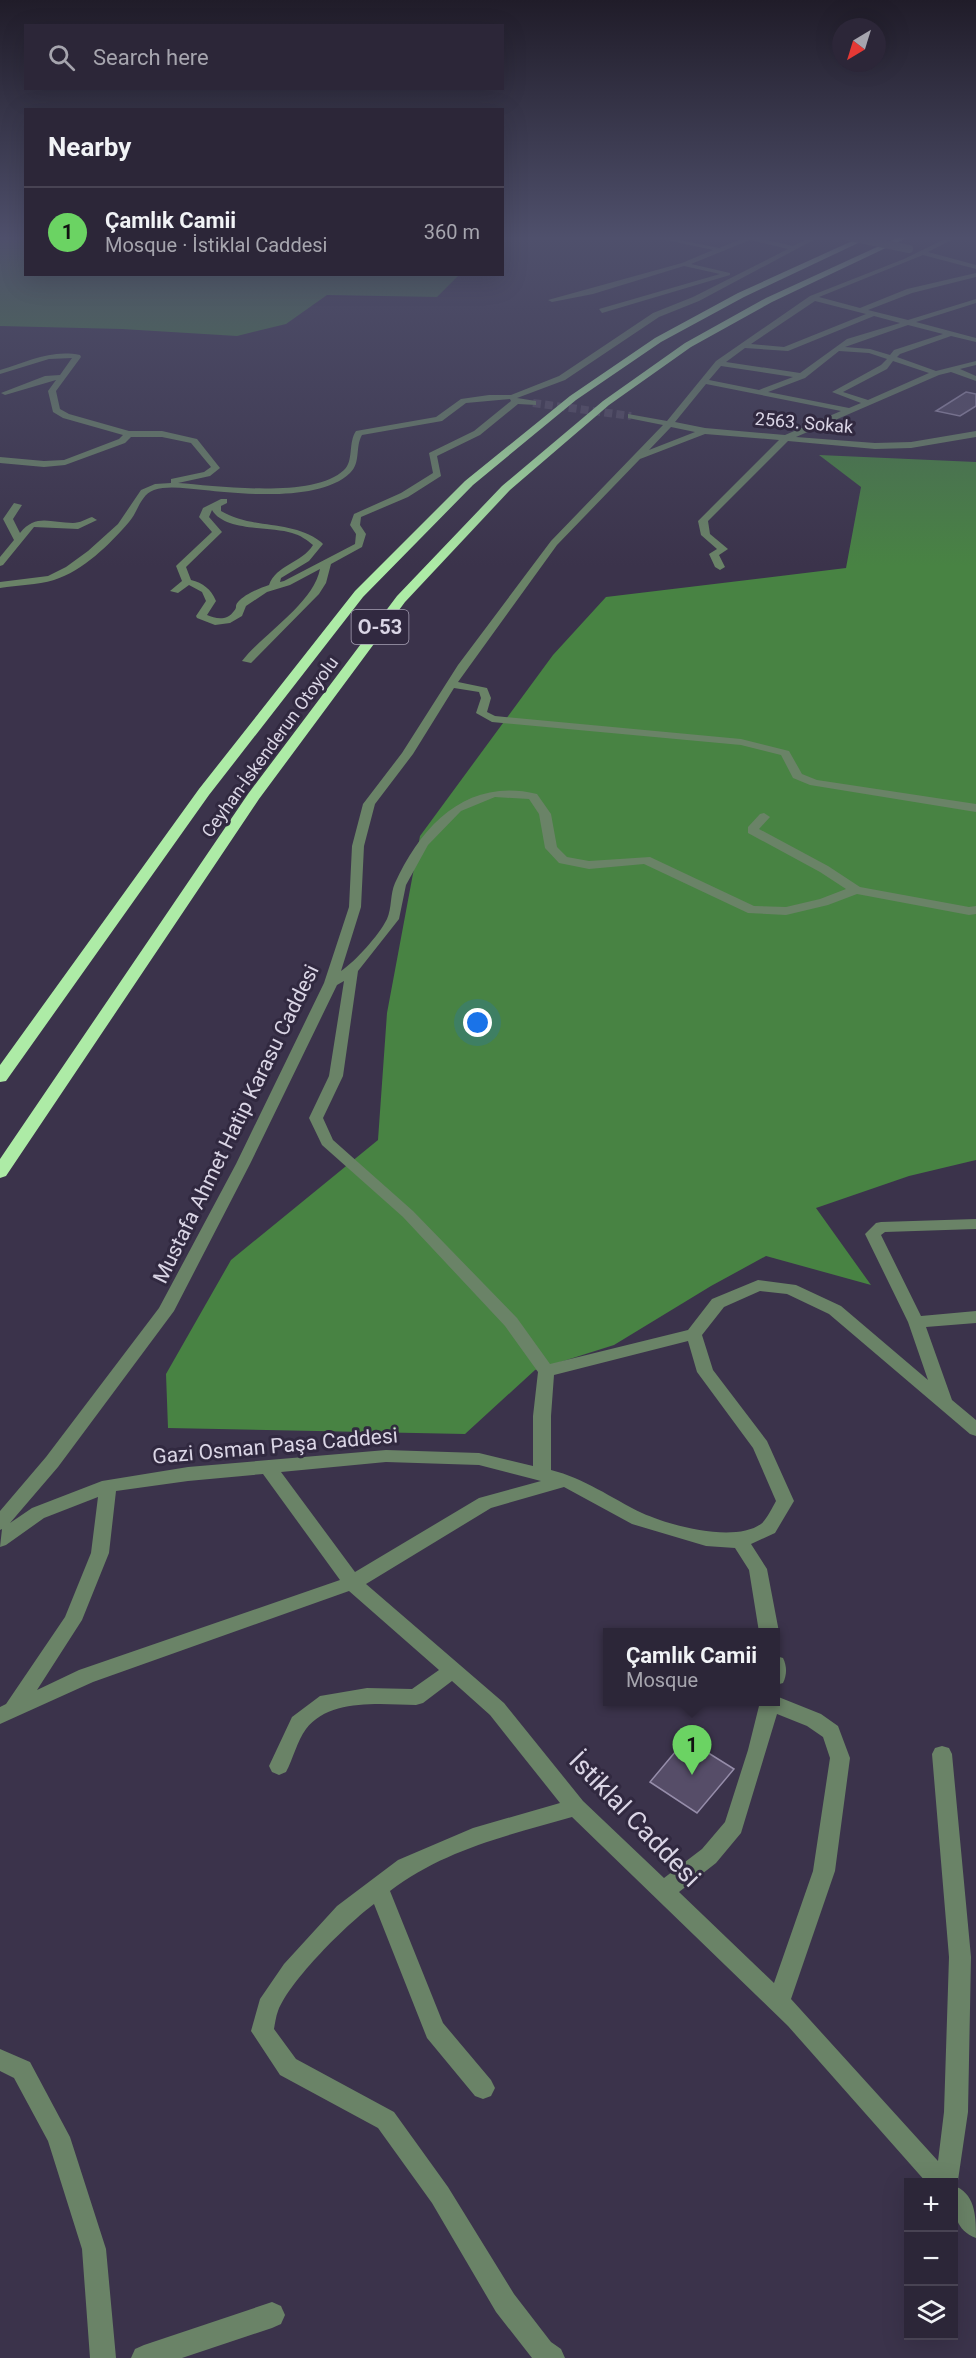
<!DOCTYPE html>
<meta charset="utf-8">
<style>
:root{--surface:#2c2638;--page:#342e40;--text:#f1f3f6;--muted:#a6a5ae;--line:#484353;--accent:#6bd363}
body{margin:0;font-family:Roboto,sans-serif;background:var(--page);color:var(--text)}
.controls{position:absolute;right:18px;bottom:18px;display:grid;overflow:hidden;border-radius:0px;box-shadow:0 6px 24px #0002}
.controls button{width:54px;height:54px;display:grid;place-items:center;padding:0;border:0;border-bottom:2px solid var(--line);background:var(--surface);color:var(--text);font:30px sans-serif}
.compass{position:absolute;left:832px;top:18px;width:54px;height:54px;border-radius:50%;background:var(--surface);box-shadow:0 6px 24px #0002;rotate:218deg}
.you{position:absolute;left:478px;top:1023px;width:21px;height:21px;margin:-15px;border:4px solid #fff;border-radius:50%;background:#1a73e8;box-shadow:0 0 0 9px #1a73e833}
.badge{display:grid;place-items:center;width:39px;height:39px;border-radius:50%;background:var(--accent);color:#111;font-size:20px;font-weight:700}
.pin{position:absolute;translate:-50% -50px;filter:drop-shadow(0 2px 3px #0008)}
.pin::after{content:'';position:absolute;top:32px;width:21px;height:18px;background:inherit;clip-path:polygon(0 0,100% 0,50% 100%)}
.popup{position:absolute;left:603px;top:1628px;width:177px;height:78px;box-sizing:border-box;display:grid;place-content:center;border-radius:0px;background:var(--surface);filter:drop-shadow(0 2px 4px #0005);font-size:20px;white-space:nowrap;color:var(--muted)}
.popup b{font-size:22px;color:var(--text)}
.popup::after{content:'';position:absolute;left:50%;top:100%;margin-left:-12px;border:12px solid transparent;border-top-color:var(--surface)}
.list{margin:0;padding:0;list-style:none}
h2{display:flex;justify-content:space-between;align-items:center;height:78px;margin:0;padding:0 24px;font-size:26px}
h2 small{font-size:20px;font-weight:400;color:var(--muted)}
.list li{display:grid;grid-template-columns:39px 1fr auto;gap:18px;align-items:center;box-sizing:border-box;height:90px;padding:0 24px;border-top:2px solid var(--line)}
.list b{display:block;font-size:22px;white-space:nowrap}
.list p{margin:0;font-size:20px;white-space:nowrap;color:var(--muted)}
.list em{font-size:20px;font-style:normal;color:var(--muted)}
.icon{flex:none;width:33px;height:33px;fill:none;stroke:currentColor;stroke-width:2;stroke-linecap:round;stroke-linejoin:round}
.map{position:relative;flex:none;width:976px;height:2358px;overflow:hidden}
.search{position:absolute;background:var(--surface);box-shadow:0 6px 24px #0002;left:24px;top:24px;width:480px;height:66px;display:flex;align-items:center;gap:15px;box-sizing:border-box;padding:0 21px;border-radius:0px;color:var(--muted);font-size:22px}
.panel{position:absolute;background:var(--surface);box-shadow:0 6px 24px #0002;left:24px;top:108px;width:480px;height:168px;border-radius:0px}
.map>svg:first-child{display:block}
.forest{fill:#488343}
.building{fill:#564d68;stroke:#968daa;stroke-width:1.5}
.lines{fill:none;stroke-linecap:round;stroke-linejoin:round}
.minor-tunnel{stroke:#534b62;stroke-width:8;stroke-dasharray:8 4;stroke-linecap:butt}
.minor{fill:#6a8367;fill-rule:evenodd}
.highway{fill:#adeba6;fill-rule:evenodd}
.minor-bridge{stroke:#6a8367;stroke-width:8}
.labels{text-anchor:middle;stroke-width:6;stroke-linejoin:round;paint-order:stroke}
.far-street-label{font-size:18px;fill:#dad5e5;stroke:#312940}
.shield{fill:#312940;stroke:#a7a1b4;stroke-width:1.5}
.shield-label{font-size:20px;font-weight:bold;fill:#dad5e5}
.street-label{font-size:21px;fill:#dad5e5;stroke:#312940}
.near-street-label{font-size:26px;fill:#dad5e5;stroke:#312940}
</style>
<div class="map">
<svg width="976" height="2358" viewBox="0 0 976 2358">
<rect width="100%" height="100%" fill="#3b334b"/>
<g class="forest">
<polygon points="0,236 25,236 26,274 459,275 437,297 327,295 286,324 237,336 122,329 0,326"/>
<polygon points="819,455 976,462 976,1160 909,1176 816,1208 871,1285 766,1256 711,1286 614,1345 535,1370 465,1434 168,1428 166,1374 231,1260 378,1140 387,1013 420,836 553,655 606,597 846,568 861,487"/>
</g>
<g class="building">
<polygon points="966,392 976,394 976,406 960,416 936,411"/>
<polygon points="686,1739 734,1769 697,1813 650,1782"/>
</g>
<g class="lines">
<polyline class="minor-tunnel" points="533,403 631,416"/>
<g class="minor">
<path d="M648 236H660L719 248 749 236 793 246 813 236H821L699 301 659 317 565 380 517 398 536 401V405L518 404 480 435 437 456 441 476 408 497 361 517 360 525 366 534 362 547 331 564 326 583 319 594 251 663 242 661C264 633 313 604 320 569L290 585 267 592 246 606 242 616 230 623 215 625 197 618 196 616 206 601 202 592 189 585 178 593 170 591 182 581 176 566 178 564 212 532 199 517 203 508 221 499H227V503L221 506V511C253 530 291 519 321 542L323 544 309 561 281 578 280 582 284 581 355 544 356 534 350 525 354 514 401 493 433 473 429 453 474 431 511 401 510 399 466 403 442 421 362 435C355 447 361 463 350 473 320 502 242 494 204 490 188 489 169 485 154 490 140 495 138 512 129 522 110 544 83 571 54 580 37 585 18 585 0 588V582L48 576 66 567 88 551 118 524 141 490 155 484 171 483V479L204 472 211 467 191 443 162 437H131L125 443 65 465 44 467 0 463V457L44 461 64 460 119 439 123 435 63 418 53 412 48 391 56 380 5 395 1 393 45 376 60 375 72 358 49 359 0 374V370C27 362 51 349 80 355L81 357 56 391 60 409 69 414 129 431H162L197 439 220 468 210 476 178 483C218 486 314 499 344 470 354 461 348 442 356 431L436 417 461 399 489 395H511L559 376 653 313 693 297 788 249 750 240 691 264 730 273V275L602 313 599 309 720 274 684 266 593 294 552 302 548 300 682 263 713 250ZM212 510C225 532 271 526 292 533 300 535 307 540 313 545 302 563 276 565 269 585 260 588 245 594 238 602 234 607 238 606 234 611 227 621 216 619 207 615L216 601C211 589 203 583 191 580L186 567 222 532 209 517Z"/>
<path d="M951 236H959L928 252 976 265V269L923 255 819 297 860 308 907 289 976 273V277L912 293 868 310 908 320 976 299V303L916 322 976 338V342L951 336 900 354 897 357 936 371 976 361V365L960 369 976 376V381L951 372 939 375 796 437 875 443 911 442 976 431V437L911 448 875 449 788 441 708 521 710 534 728 549 719 555 725 567 720 570 715 567 709 554 717 549 701 535 698 521 779 440 705 434 640 459 557 545 458 682 487 688 491 698 487 712 495 716 741 739 789 751 802 774 817 780 976 804V812L810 785 793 778 781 755 741 745 492 722 476 713 481 698 479 692 454 688 413 754 375 804 364 846 361 907 341 971C356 961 379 935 387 919 392 908 390 894 395 883 422 824 468 777 537 794L551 814 557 847 567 857 589 861 650 857 754 906 786 907 820 899 846 889 820 872 748 833V827L760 814 764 813 770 817 759 829 828 866 860 887 969 907 976 906V914L969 915 857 894 828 905 786 915 748 913 644 864 589 869 559 863 545 848 539 814 529 799 495 797 461 811 428 845 406 885 399 919 358 971 343 1076 323 1118 333 1140 413 1211 517 1318 550 1364 688 1330 712 1299 758 1280 796 1285 841 1306 928 1380 908 1322 865 1234 876 1223 881 1222 976 1219V1229L885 1232 881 1235 921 1316 976 1311V1323L926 1327 952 1400 976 1420V1436L970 1434 829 1314 787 1294 760 1291 724 1307 702 1335 713 1370 767 1441 794 1501 775 1533 751 1544 767 1569 779 1632 776 1637V1632H759L749 1570 735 1548 706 1546 632 1524 564 1487 491 1508 366 1584 504 1703 583 1801 664 1878 702 1849 725 1822 748 1750 760 1702H776V1696L821 1714 838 1726 850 1758 835 1871 791 1999 938 2161 944 2112 949 1957 932 1754 935 1748 942 1746 949 1748 952 1754 971 1957 968 2112 957 2187C976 2196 976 2219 976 2238 951 2228 954 2206 954 2182H926L788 2026 572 1817C509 1835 443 1850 390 1891L443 2023 491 2080 495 2088 491 2096 483 2099 475 2096 427 2038 374 1904C347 1924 290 1980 278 2011 276 2016 275 2023 274 2029L296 2059 394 2112 448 2187 514 2294 551 2342 561 2349 565 2358H532L496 2312 432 2203 378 2128 280 2075 251 2031 260 1999 284 1964 337 1906 398 1860 473 1828 560 1803 490 1715 452 1681 423 1703 416 1705C382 1704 329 1698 306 1729 297 1741 293 1759 286 1772L279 1775 272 1772 269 1766 292 1717 320 1696 367 1688 412 1689 439 1670 349 1591 93 1682 0 1724V1707L6 1704 65 1617 91 1553 98 1497 44 1518 6 1545 0 1547 2 1529 0 1530V1511L46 1457 159 1308 236 1164 324 983 349 907 352 846 363 804 402 753 458 665 551 541 663 425 628 418V414L667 421 716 361 810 296 904 259ZM815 301 866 314 784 347 751 344ZM874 316 900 323 847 339 800 373 726 362 745 348 788 351ZM908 325 943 334 894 350 890 355 870 349 845 347ZM839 351 869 353 887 359 881 365 832 392 861 403 849 408 768 392 805 378ZM893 361 929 373 868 400 843 392 887 369ZM721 366 793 377 759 390 709 380ZM706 384 841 411 785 435 705 428 675 422ZM671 427 695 432 649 450ZM344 981 329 1076 309 1118 322 1145 403 1217 505 1326 538 1372 533 1416V1466L479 1453 386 1450 188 1467 102 1481 32 1508 10 1523 58 1467 174 1311 250 1164 337 985ZM688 1341 697 1372 753 1448 776 1501C772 1508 767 1519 761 1524 734 1543 671 1526 642 1513 611 1498 584 1478 551 1470V1416L554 1375ZM386 1462 479 1465 541 1481 479 1498 355 1572 281 1472ZM263 1474 340 1580 79 1670 37 1690 82 1620 109 1553 116 1491 188 1481ZM777 1714 807 1726 823 1737 830 1758 813 1871 774 1983 679 1892 716 1863 741 1833Z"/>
<path d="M14 503 22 505 13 519 20 533C36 513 51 523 73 523 80 523 86 519 92 517L97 520 78 529 34 527 3 565 0 566V557L14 540 3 519Z"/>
<path d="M776 1656 783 1658C787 1666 787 1675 783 1683L776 1685Z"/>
<polygon points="0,2049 30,2062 70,2137 106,2249 116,2358 90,2358 82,2249 48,2141 14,2078 0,2071"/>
<polygon points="272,2302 281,2306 285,2315 281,2324 272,2328 182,2358 131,2358 135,2349 144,2345"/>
</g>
<g class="highway">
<polygon points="863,236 873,236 744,297 661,342 576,400 473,485 363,597 209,795 6,1081 0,1082 0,1065 199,789 355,591 465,481 570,396 655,338 738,293"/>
<polygon points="901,236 911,236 772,302 691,347 609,405 510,490 405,602 259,799 6,1176 0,1178 0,1159 248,794 397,596 502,486 603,401 685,343 766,298"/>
</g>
<polyline class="minor-bridge" points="845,236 909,249"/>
</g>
<linearGradient id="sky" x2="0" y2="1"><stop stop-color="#201c29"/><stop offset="0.42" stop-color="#4f506c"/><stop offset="1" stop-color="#4f506c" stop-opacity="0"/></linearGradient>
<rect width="976" height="566" fill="url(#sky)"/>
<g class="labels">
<g class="far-street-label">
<text transform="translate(804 423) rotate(5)" y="6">2563. Sokak</text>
<text transform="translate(270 747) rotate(-54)" y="6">Ceyhan-İskenderun Otoyolu</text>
</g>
<rect class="shield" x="351.5" y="610" width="57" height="34" rx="4.5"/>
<g class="shield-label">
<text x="380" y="634">O-53</text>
</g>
<g class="street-label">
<text transform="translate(236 1124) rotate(-64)" y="7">Mustafa Ahmet Hatip Karasu Caddesi</text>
<text transform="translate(275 1446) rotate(-5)" y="7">Gazi Osman Paşa Caddesi</text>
</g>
<g class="near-street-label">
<text transform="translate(635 1819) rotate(46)" y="9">İstiklal Caddesi</text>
</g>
</g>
</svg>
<div class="controls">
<button>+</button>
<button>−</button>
<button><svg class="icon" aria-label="layers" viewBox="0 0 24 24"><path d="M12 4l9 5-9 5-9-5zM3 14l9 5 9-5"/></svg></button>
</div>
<svg class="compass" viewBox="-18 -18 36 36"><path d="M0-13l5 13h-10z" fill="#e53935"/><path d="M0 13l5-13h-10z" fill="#a6a5ae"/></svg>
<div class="you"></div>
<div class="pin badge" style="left:692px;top:1775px">1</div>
<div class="popup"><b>Çamlık Camii</b>Mosque</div>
<div class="search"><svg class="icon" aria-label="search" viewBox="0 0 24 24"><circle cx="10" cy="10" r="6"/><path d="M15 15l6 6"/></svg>Search here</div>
<section class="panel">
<h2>Nearby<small></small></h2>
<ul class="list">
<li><span class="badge">1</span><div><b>Çamlık Camii</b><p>Mosque · İstiklal Caddesi</p></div><em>360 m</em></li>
</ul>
</section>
</div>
